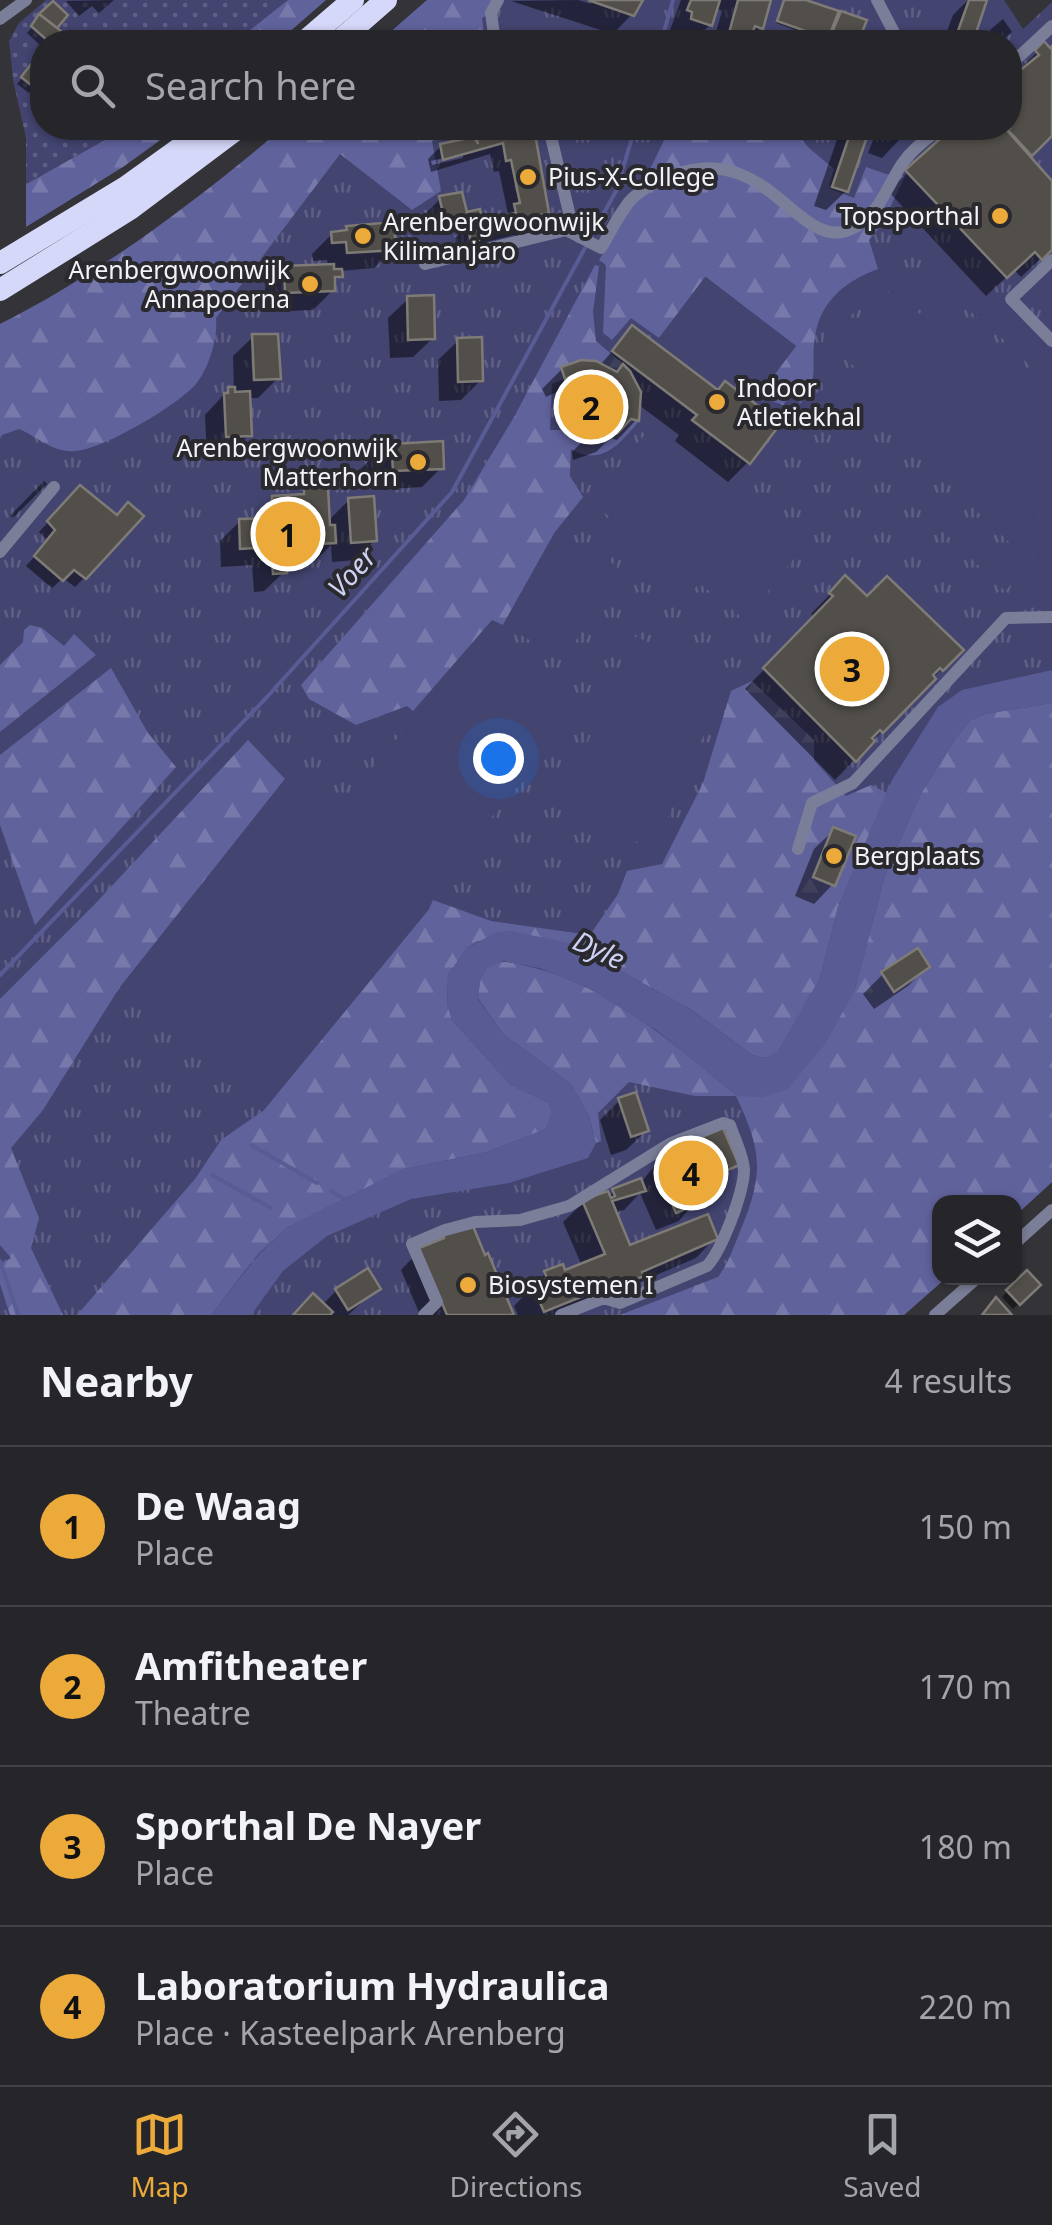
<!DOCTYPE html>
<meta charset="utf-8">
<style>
:root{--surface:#26262a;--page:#323236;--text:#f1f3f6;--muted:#a4a5a8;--line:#424347;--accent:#ebaa39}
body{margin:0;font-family:"Noto Sans",sans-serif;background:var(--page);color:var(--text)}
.controls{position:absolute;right:30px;bottom:30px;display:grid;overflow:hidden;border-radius:20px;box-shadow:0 2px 8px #0004}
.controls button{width:90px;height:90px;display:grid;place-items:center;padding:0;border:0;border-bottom:2px solid var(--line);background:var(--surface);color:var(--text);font:50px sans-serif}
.you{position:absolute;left:498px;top:758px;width:35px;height:35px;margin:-25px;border:8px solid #fff;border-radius:50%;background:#1a73e8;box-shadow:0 0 0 15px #1a73e833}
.badge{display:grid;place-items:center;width:65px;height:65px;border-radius:50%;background:var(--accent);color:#111;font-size:32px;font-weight:700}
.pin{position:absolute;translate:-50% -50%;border:5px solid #fff;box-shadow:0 2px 10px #0006}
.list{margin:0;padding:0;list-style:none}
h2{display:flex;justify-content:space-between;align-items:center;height:130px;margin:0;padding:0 40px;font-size:42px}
h2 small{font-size:32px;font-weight:400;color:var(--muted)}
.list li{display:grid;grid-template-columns:65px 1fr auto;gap:30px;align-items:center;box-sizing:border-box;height:160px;padding:0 40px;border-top:2px solid var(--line)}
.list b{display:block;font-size:38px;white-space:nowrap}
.list p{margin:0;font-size:32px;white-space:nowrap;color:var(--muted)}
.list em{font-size:32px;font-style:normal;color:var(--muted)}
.icon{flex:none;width:55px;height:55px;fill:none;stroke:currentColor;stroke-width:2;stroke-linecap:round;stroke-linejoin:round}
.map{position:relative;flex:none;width:1052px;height:1315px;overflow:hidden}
.search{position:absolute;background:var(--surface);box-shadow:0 2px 8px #0004;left:30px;right:30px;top:30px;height:110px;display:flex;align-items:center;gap:25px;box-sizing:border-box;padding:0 35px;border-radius:40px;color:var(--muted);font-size:38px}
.sheet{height:770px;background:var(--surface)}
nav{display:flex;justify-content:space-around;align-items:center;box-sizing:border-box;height:140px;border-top:2px solid var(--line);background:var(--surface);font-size:28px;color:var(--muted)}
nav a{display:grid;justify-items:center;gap:5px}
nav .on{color:var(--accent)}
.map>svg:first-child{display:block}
.grass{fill:url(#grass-tufts)}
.forest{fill:url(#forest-firs)}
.garden{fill:url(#garden-dots)}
.pitch{fill:#434470}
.water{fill:#595b94}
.shadow{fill:#0007;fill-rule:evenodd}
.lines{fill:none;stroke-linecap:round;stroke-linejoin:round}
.stream{stroke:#595b94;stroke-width:4}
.building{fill:#524f4a;stroke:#7e7b76;stroke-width:2.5}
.minor{stroke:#7b7e98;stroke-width:12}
.trunk{stroke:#d6d8fa;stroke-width:22}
.poi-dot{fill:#ebaa39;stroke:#29292e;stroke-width:4}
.labels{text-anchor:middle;stroke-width:8;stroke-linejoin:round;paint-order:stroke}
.poi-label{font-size:25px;fill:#f2f3f6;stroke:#29292e;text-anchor:start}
.water-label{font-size:28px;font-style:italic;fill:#cdd1f3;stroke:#29292e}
</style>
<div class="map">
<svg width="1052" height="1315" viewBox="0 0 1052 1315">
<defs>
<pattern id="grass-tufts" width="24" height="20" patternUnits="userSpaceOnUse" patternTransform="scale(2.5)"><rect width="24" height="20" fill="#434470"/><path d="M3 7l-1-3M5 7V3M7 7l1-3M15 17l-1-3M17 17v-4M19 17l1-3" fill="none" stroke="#5f5f85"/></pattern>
<pattern id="forest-firs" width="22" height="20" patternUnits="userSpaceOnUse" patternTransform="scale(2.5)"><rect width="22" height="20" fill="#60629c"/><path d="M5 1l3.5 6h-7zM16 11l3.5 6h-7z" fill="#7779aa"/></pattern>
<pattern id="garden-dots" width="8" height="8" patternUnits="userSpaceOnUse" patternTransform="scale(2.5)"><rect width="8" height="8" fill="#434470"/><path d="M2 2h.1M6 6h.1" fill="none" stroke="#5f5f85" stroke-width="1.8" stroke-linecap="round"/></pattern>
</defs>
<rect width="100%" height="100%" fill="#333338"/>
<path class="grass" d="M427 0H1004L1023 29 1052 2V1182L1015 1216 1014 1202H940V1278H946L904 1315H0V324C102 273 196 201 283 128H1010V42H379Z"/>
<g class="forest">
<polygon points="287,0 326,0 278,42 234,42"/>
<polygon points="427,0 498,0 491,13 482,18 485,41 481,42 379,42"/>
<polygon points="126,128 177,128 123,167 26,227 26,184"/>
<path d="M283 128H468L469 132 432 141 441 191 412 210 340 154 216 318C218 338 209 368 196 384 178 405 102 450 75 451 53 453 38 437 19 429L2 435 0 439V324C102 273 196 201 283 128Z"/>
<path d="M670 128H792L809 148 834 169 828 188 854 198 866 167 886 174 905 176 881 226 869 240 878 269C846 281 821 300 815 336 810 364 821 380 800 404L797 396 791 395 783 405 758 396 796 346 706 277 659 338 631 318 612 340 603 333 606 265 599 260 634 202Z"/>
<path d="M595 265 599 266 593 312 596 341 623 364 617 372C599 358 581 359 561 367L565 379 552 384 550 430H591L593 442 618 433 631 419 639 421C620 444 601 467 571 449L570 476 583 497 555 532 503 625 492 620 413 711 407 706 356 725 309 699 301 685 464 500 514 417Z"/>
<polygon points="30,625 42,628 64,646 74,634 96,655 0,732 0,665 23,642 24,630"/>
<polygon points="111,668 148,733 176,767 35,925 0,825 0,755"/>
<polygon points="752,681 814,740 814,760 846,796 871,785 887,793 838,907 820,978 778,1052 767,1058 752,1055 692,1010 569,943 478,941 467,948 448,975 447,1003 452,1020 511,1085 549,1103 552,1113 546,1129 487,1152 404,1169 288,1227 258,1254 211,1315 77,1315 195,1179 221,1140 263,1111 429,909 433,900 491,921 590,935 618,894 627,871 662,864 703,783 731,691"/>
<path d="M1052 703V1182L1015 1216 1014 1202H940V1278H946L904 1315H620L718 1277C728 1264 733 1249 739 1234 764 1175 763 1153 736 1096H695L629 1082 598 1113 601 1141 596 1143 589 1116 571 1084 503 1034 478 998C479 989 479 977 486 969 496 959 510 962 522 965 605 982 672 1043 736 1095L824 1045 855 989 885 875 920 795 955 739 971 720 985 714Z"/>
<polygon points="248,740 285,779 116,993 43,1110 11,1148 39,1218 31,1248 63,1315 10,1315 0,1284 0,1264 11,1258 0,1245 0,999 94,905"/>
</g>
<polygon class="garden" points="46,0 288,0 235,42 42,42 42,128 126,128 26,184 26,138 13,80 9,41 19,23"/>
<g class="pitch">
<path d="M908 273C971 277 1009 323 1052 364V388C1011 349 959 280 896 291L926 320 868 380 838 351 895 291C876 293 861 302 850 317 804 381 879 446 921 486 945 509 968 536 999 549 1016 557 1034 559 1052 559V576L1020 575 1005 591 811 404 823 389C816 323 835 279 908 273Z"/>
<polygon points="705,277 796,346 758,396 727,372 718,383 659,338"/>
<polygon points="946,307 1052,408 1052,503 1012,545 859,398"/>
<polygon points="658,418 703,453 700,456 808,541 745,620 699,583 684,602 623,553 635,537 591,502"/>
<polygon points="555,532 617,566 565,660 503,625"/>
<polygon points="634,636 729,677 654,849 559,808"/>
<polygon points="482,640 575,720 433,885 340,805"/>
<polygon points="285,779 429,897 429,909 263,1111 120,987"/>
</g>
<polygon class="water" points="1052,670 1052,703 985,714 971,720 955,739 920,795 885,875 855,989 824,1045 788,1089 762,1097 737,1096 656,1030 585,986 539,968 503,961 487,968 480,981 478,999 503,1034 571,1084 589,1116 596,1143 588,1158 509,1183 411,1199 327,1236 283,1271 251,1315 211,1315 259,1254 288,1227 404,1169 487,1152 546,1129 552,1113 549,1103 511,1085 452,1020 447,1003 448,975 467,948 496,932 511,931 569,943 692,1010 752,1055 767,1058 778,1052 820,978 838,907 892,780 938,707 962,690"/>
<g class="shadow">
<polygon points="114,0 99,13 92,6 79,16 66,1"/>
<polygon points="578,0 591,4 591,0 640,0 632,14 613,34 511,1"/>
<polygon points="681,0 763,0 760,28 747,42 713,42 722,11 715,8 710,25 692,42 685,42 672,38 674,31 670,30"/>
<polygon points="784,0 798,0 830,25 841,14 863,22 856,42 818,42 820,39 776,23"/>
<polygon points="968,0 985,0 970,42 943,42 953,15"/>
<polygon points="53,4 53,28 70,42 44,41 40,45 27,33"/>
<polygon points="1003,19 1012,32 1000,42 992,42 996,39 990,30"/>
<polygon points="1044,45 1052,49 1052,134 1028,157 1052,184 1052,248 1021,277 1014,270 986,296 888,191 955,128 1010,128 1010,71 1012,69 1018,76 1027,68 1024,65"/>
<polygon points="36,61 42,66 42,77 29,93 17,84"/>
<path d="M459 128H531L546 213 539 219 541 226 528 239 516 241 514 235 469 246 458 253 455 238 467 227 432 234 427 212 440 199 465 215 478 212 480 223 508 214 499 171 494 172 490 154 431 172 428 159 441 146 462 142ZM463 153V158L432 165 431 161Z"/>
<polygon points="841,128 867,128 846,191 826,210 814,206"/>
<polygon points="878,128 905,128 901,138 882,158 868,153"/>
<polygon points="348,228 394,249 374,268 340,271 340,276 332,283 333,290 313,310 266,312 265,288 285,268 328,267 327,260 313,261 312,254 332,234 343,233"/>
<polygon points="408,299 433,338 413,357 390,358 388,318"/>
<polygon points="632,329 748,462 728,482 675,441 679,435 639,405 636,420 617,440 610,438 596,452 573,460 572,452 592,432 599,430 599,407 576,390 557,392 546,397 542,389 562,369 600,365"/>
<polygon points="253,337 278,378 258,398 247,398 249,435 229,455 207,456 205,415 229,389 234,389 233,356"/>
<polygon points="458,341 481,380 461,400 439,401 438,360"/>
<polygon points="379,450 441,468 422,487 374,490 373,474 360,475 360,470"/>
<polygon points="44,481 47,484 13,518 10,516"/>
<polygon points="305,490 327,522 349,500 375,540 355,560 332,562 331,545 314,562 284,564 284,572 264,591 254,592 252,565 221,567 220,541 240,521 253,521 273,498 297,497"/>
<polygon points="71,498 84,578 75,587 63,578 52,588 26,566 48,541 39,532"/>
<polygon points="845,579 867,599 960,650 835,780 745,689 815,618 811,614"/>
<polygon points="834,830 833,884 814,904 795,896 814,849"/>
<polygon points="927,967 908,986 874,1009 863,994 883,974"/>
<polygon points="620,1100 646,1131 626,1150 611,1155 600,1120"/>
<polygon points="662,1157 736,1165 717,1185 705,1190 679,1221 656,1230 640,1193 624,1210 615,1213 629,1248 715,1238 696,1258 631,1286 621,1295 600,1304 560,1315 518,1315 514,1306 545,1274 564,1273 582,1266 563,1222 583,1203 608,1197 614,1191 643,1180"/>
<polygon points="444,1236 512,1315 420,1315 401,1270 420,1250 435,1244"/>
<polygon points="367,1271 378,1288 348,1315 294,1315 322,1305 336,1291"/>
<polygon points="1027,1273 1038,1285 1013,1309 1002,1297"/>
</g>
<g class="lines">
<g class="stream">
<polyline points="661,42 673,0"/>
<polyline points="0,975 267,697 452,492 616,191 635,128"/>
<polyline points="251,1145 317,1183"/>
<polyline points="212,1175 271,1208"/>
<polyline points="331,1191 344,1199"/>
<polyline points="0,1261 18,1315"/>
</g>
</g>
<g class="building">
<polygon points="588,0 643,0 634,16"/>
<polygon points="691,0 720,0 712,26 691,19 692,12 687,10"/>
<polygon points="738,0 771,0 763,29 755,26 749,42 731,40 733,34 729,33"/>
<polygon points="784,0 806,0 839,11 828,39 777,21"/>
<polygon points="969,0 987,0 973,42 954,42"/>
<polygon points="53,1 68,15 57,28 39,14"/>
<polygon points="841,11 867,20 858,42 828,42"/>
<polygon points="39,14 57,28 74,42 58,42 52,37 48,41 31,26"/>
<polygon points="1044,41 1050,48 1052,46 1052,136 1032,156 1006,128 1010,128 1010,68 1012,65 1018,72 1039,55 1035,50"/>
<polygon points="36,58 42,62 42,81 36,89 21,77"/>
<polygon points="474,128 534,128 549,213 541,215 543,227 529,230 527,223 478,236 479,240 471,242 467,223 477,221 476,216 445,222 439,196 462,192 467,212 480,209 482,220 516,213 514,204 520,203 511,160 506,161 503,143 443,160 440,144 474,137 478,144"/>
<polygon points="852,128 870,128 848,192 832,187"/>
<polygon points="952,128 1005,128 1052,181 1052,250 1042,260 1035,252 1007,278 905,170"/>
<polygon points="394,222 396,250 347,253 346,242 332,243 331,232 347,230 346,226"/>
<polygon points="334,264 334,269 342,269 343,277 335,277 335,291 285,293 284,266"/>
<polygon points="434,295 435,339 408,340 407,296"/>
<polygon points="632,325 718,390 725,381 781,423 750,464 692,420 697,415 612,351"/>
<polygon points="252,334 278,334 281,379 254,380"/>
<polygon points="482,337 483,381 458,382 457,338"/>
<polygon points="581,360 596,361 617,372 623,364 630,371 641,392 639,421 631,419 618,433 593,442 591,430 608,425 614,419 619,396 612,380 597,371 579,373 565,379 561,367"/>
<polygon points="228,387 235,387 235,392 250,391 252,436 226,437 224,393 228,393"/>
<polygon points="443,441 444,469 393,471 392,455 379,456 378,447 392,447 392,444"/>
<polygon points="80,485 117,515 128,502 144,516 86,579 74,570 63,581 34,556 55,530 47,521"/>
<polygon points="304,487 328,487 330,525 335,525 336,543 301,545 301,550 285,551 287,573 273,574 271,547 240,549 239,519 267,518 267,508 272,508 272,496 304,494"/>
<polygon points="374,496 377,541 351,543 348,498"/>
<polygon points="845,575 867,596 887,576 964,650 943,671 940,668 933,675 936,679 883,733 880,730 872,738 875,741 856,762 763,668 833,596 829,593"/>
<polygon points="833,827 856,836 835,886 813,877"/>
<polygon points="918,948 930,967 894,992 881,972"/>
<polygon points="636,1092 649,1131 631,1137 618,1098"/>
<polygon points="723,1128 739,1165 704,1181 708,1190 698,1194 701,1202 676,1213 657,1167 664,1164 660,1155"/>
<polygon points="641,1178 646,1191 612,1201 630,1245 708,1214 718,1239 642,1272 644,1276 620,1286 618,1282 544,1312 532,1284 547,1278 544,1271 563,1264 565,1270 605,1254 582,1200 608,1191 611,1198 615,1196 612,1189"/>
<polygon points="473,1226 485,1255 488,1253 514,1315 447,1315 419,1248 444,1238 442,1234"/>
<polygon points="368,1268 381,1289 348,1310 335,1289"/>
<polygon points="1027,1270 1041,1285 1020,1305 1006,1290"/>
<polygon points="313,1293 333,1312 330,1315 293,1315"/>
<polygon points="996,1297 1012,1315 982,1315"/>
</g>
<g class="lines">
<g class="minor">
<polyline points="877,0 899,42"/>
<polyline points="0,19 26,0"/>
<polyline points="495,42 491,13 498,0"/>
<polyline points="1010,65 1052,26"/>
<polyline points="549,128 571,221 566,230"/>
<polyline points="1052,260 1011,299 1052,341"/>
<path d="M425 264 566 230 601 248C610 233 618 216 629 202 639 190 659 180 674 175 769 140 799 254 851 229 879 216 886 188 902 164 912 149 927 139 940 128"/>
<polyline points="0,552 54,487"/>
<polyline points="798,849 812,803 853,783 1006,618 1052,617"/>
<polyline points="1014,1244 1052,1210"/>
<path d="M424 1315 437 1302 412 1244 445 1230 475 1222 520 1220 569 1206 671 1143 723 1123 730 1125C734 1138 744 1157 744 1171 743 1194 722 1250 707 1266L620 1303 604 1298 561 1315"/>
<polyline points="935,1315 977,1278"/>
</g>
<g class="trunk">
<polyline points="304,42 353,0"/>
<polyline points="338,42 386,0"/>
<polyline points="0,263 126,187 208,128"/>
<polyline points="0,290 130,209 238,128"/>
</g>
</g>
<g class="poi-dot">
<circle cx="528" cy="177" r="10"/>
<circle cx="1000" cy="216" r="10"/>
<circle cx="363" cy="236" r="10"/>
<circle cx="310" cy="284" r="10"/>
<circle cx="717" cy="402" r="10"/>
<circle cx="418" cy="462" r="10"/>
<circle cx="834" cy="856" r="10"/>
<circle cx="468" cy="1285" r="10"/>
</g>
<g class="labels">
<g class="poi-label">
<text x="548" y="186">Pius-X-College</text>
<text x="980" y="225" text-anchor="end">Topsporthal</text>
<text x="383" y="231">Arenbergwoonwijk<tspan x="383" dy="29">Kilimanjaro</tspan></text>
<text x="290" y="279" text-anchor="end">Arenbergwoonwijk<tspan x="290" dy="29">Annapoerna</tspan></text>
<text x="737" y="397">Indoor<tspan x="737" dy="29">Atletiekhal</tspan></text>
<text x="398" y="457" text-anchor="end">Arenbergwoonwijk<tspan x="398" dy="29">Matterhorn</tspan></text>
<text x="854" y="865">Bergplaats</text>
<text x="488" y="1294">Biosystemen I</text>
</g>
<g class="water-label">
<text transform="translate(352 572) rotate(-48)" y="10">Voer</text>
<text transform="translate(599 950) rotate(25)" y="10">Dyle</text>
</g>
</g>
</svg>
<div class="controls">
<button><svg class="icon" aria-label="layers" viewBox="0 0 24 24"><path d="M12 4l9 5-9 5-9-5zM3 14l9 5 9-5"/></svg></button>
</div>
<div class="you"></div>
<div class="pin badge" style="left:288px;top:534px">1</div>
<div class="pin badge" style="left:591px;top:407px">2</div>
<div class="pin badge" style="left:852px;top:669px">3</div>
<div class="pin badge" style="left:691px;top:1173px">4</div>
<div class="search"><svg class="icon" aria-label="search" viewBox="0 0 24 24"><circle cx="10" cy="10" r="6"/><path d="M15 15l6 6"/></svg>Search here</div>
</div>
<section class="sheet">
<h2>Nearby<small>4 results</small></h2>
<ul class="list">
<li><span class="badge">1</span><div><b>De Waag</b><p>Place</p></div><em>150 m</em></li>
<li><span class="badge">2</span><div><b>Amfitheater</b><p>Theatre</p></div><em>170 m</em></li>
<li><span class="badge">3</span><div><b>Sporthal De Nayer</b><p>Place</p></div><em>180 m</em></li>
<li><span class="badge">4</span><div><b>Laboratorium Hydraulica</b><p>Place · Kasteelpark Arenberg</p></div><em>220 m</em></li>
</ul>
</section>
<nav>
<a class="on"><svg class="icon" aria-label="map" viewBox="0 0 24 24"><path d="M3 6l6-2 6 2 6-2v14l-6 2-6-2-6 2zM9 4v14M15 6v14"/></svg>Map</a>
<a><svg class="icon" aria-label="directions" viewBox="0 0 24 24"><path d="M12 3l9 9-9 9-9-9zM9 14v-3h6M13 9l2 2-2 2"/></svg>Directions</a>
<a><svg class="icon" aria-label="saved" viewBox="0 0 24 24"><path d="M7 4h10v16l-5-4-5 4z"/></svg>Saved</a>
</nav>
